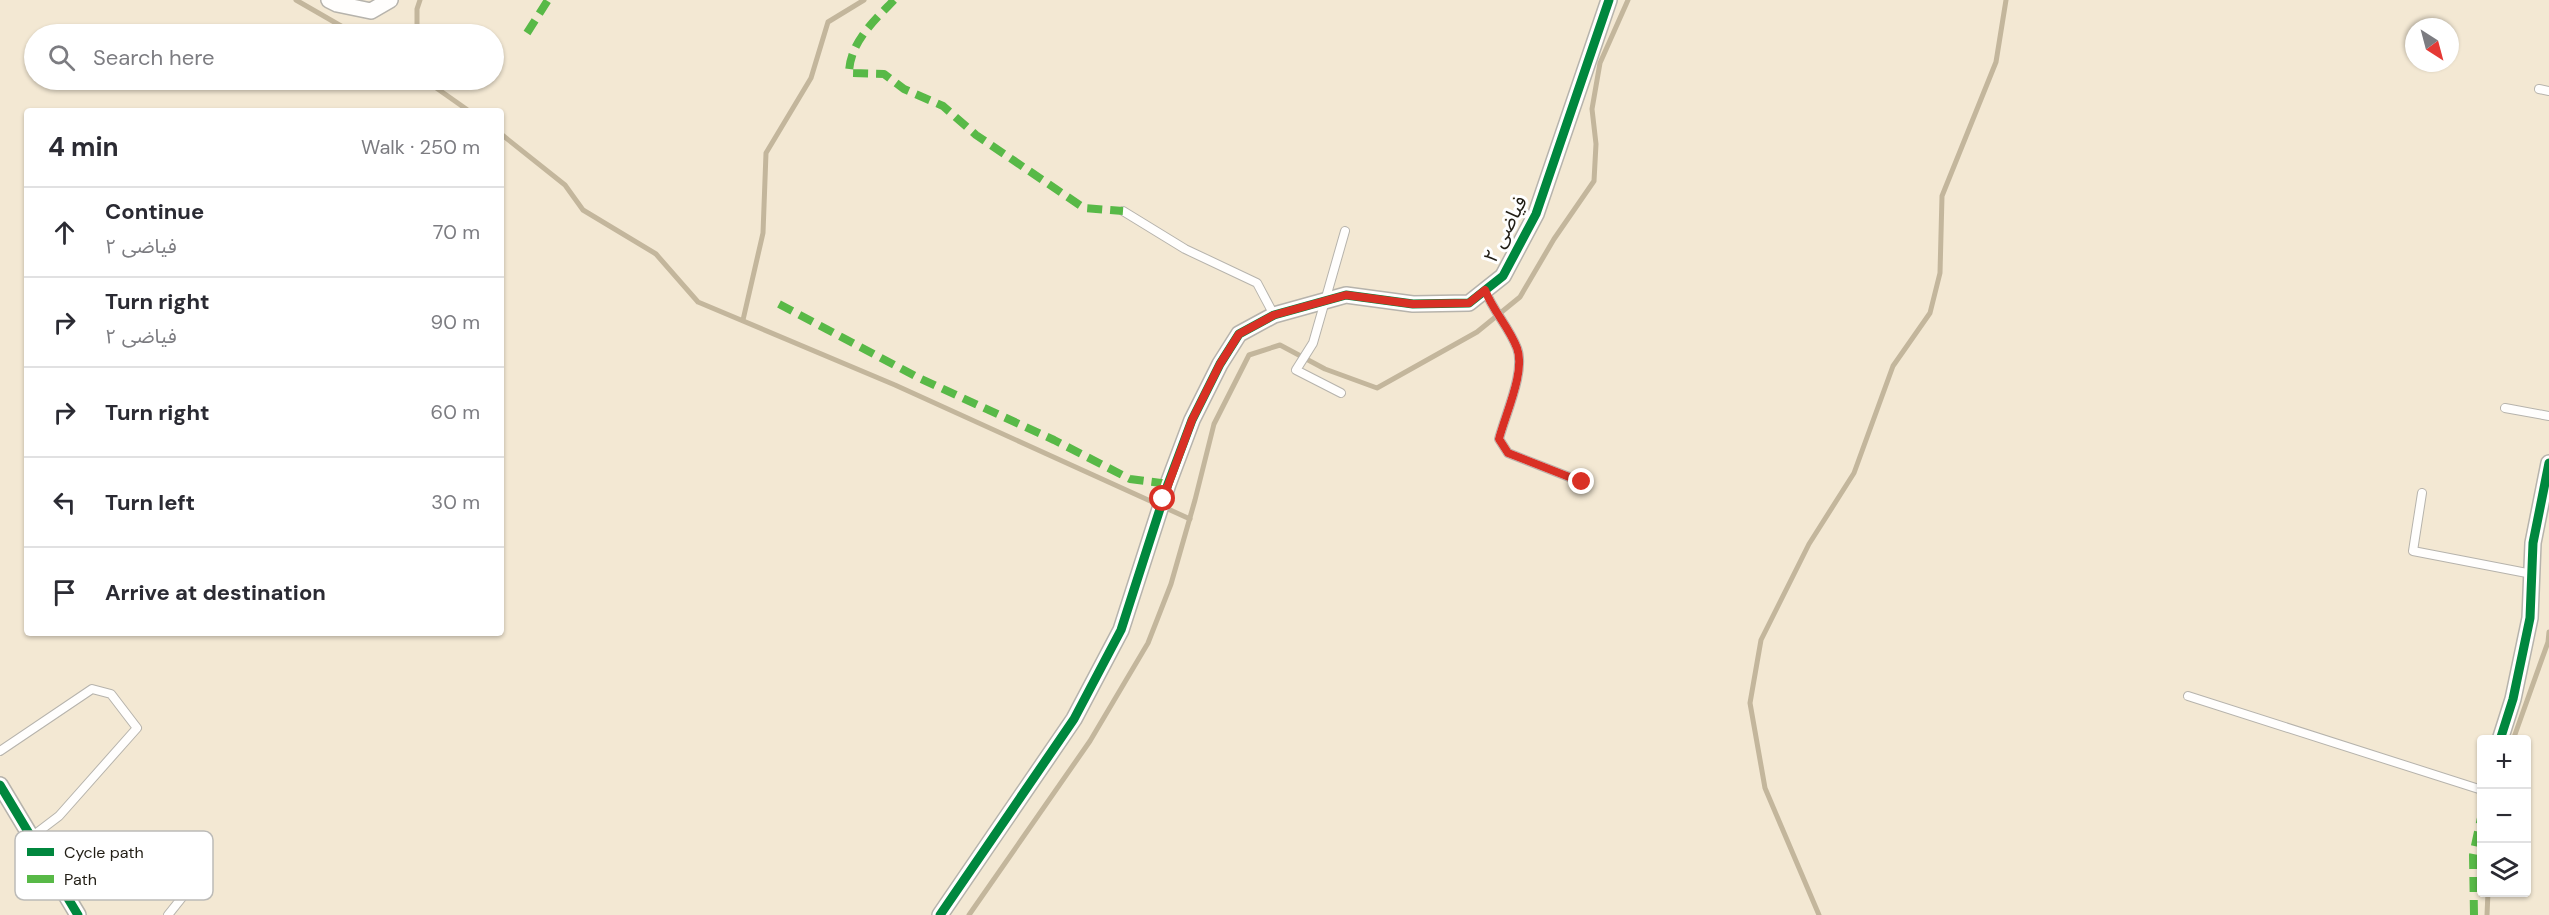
<!DOCTYPE html>
<meta charset="utf-8">
<style>
:root{--surface:#fff;--page:#f2f2f3;--text:#2b2b33;--muted:#7c7c81;--line:#e1e1e2}
body{margin:0;font-family:"DM Sans","Noto Sans Arabic",sans-serif;background:var(--page);color:var(--text)}
.controls{position:absolute;right:18px;bottom:18px;display:grid;overflow:hidden;border-radius:6px;box-shadow:0 2px 4px #0004}
.controls button{width:54px;height:54px;display:grid;place-items:center;padding:0;border:0;border-bottom:2px solid var(--line);background:var(--surface);color:var(--text);font:30px sans-serif}
.compass{position:absolute;left:2405px;top:18px;width:54px;height:54px;border-radius:50%;background:var(--surface);box-shadow:0 2px 4px #0004;rotate:144deg}
.stop{position:absolute;width:18px;height:18px;margin:-14px;border:4px solid #d93025;border-radius:50%;background:#fff}
.stop.end{background:#d93025;border-color:#fff;box-shadow:0 2px 6px #0008}
.list{margin:0;padding:0;list-style:none}
h2{display:flex;justify-content:space-between;align-items:center;height:78px;margin:0;padding:0 24px;font-size:26px}
h2 small{font-size:20px;font-weight:400;color:var(--muted)}
.list li{display:grid;grid-template-columns:39px 1fr auto;gap:18px;align-items:center;box-sizing:border-box;height:90px;padding:0 24px;border-top:2px solid var(--line)}
.list b{display:block;font-size:22px;white-space:nowrap}
.list p{margin:0;font-size:20px;white-space:nowrap;color:var(--muted)}
.list em{font-size:20px;font-style:normal;color:var(--muted)}
.icon{flex:none;width:33px;height:33px;fill:none;stroke:currentColor;stroke-width:2;stroke-linecap:round;stroke-linejoin:round}
.map{position:relative;flex:none;width:2549px;height:915px;overflow:hidden}
.search{position:absolute;background:var(--surface);box-shadow:0 2px 4px #0004;left:24px;top:24px;width:480px;height:66px;display:flex;align-items:center;gap:15px;box-sizing:border-box;padding:0 21px;border-radius:33px;color:var(--muted);font-size:22px}
.panel{position:absolute;background:var(--surface);box-shadow:0 2px 4px #0004;left:24px;top:108px;width:480px;height:528px;border-radius:6px}
.map>svg:first-child{display:block}
.green{fill:#f3e8d3;fill-rule:evenodd}
.lines{fill:none;stroke-linecap:round;stroke-linejoin:round}
.stream{stroke:#c3b69c;stroke-width:5}
.lane-casing{stroke:#b6b3ac;stroke-width:10}
.street-casing{stroke:#b6b3ac;stroke-width:18}
.lane{stroke:#fffefd;stroke-width:8}
.street{stroke:#fffefd;stroke-width:15}
.quiet{stroke:#58b947;stroke-width:8;stroke-dasharray:15 8;stroke-linecap:butt}
.cycleway-casing{stroke:#fff;stroke-width:13}
.cycleway{stroke:#00873e;stroke-width:9}
.route{stroke:#d93025;stroke-width:8}
.labels{text-anchor:middle;stroke-width:6;stroke-linejoin:round;paint-order:stroke}
.street-label{font-size:20px;fill:#211d14;stroke:#fff}
.key{fill:#fff;stroke:#bcbbb8;stroke-width:1.5}
.key-label{font-size:16px;fill:#211d14}
</style>
<div class="map">
<svg width="2549" height="915" viewBox="0 0 2549 915">
<rect width="100%" height="100%" fill="#fcf9f4"/>
<path class="green" d="M0 0H2549V915H0ZM2414 27H2450V63H2414ZM34 34H494V80H34ZM27 111H501V633H27ZM2482 740H2526V892H2482Z"/>
<g class="lines">
<g class="stream">
<polyline points="296,0 355,34"/>
<polyline points="417,34 417,9 420,0"/>
<polyline points="425,80 469,111"/>
<polyline points="501,134 565,185 583,210 656,254 698,302 895,385 1190,519"/>
<polyline points="743,320 763,233 766,153 811,78 828,22 864,0"/>
<polyline points="2513,740 2548,642 2549,632"/>
<polyline points="969,915 1090,741 1148,643 1171,584 1195,500 1214,424 1249,355 1280,345 1325,369 1377,388 1477,332 1520,297 1554,239 1594,181 1596,144 1592,109 1600,63 1628,0"/>
<polyline points="1819,915 1765,788 1750,703 1761,640 1809,544 1854,473 1893,366 1930,313 1940,273 1942,196 1996,62 2006,0"/>
<polyline points="2487,915 2488,892"/>
</g>
<g class="lane-casing">
<g id="lane">
<polyline points="2539,89 2549,91"/>
<polyline points="1123,211 1185,249 1257,283 1274,315"/>
<path d="M1485 290C1493 311 1509 327 1517 348 1526 371 1505 415 1499 439L1508 453 1582 482"/>
<polyline points="1341,393 1296,370 1313,343 1345,231"/>
<polyline points="2505,408 2549,416"/>
<polyline points="2422,493 2413,551 2532,574"/>
<polyline points="2188,696 2482,790"/>
<polyline points="0,751 92,689 111,694 137,728 59,816 30,838"/>
<polyline points="168,915 188,890"/>
</g>
</g>
<g class="street-casing">
<g id="street">
<polyline points="329,0 337,4 371,11 390,0"/>
<polyline points="2500,740 2513,699 2530,618 2533,543 2549,463"/>
<polyline points="0,785 78,915"/>
<polyline points="940,915 1074,719 1121,630 1168,484 1192,420 1220,364 1239,334 1274,315 1346,295 1413,304 1469,303 1503,276 1536,214 1609,0"/>
</g>
</g>
<use href="#lane" class="lane"/>
<use href="#street" class="street"/>
<g class="quiet">
<path d="M894 0C874 21 850 42 849 73L884 74 904 89 943 106 976 135 1084 208 1123 211"/>
<polyline points="527,33 548,0"/>
<polyline points="779,304 919,378 1054,440 1130,479 1168,484"/>
<polyline points="2474,915 2473,855 2482,813"/>
</g>
<g class="cycleway-casing">
<g id="cycleway">
<polyline points="2500,740 2513,699 2530,618 2533,543 2549,463"/>
<polyline points="0,785 78,915"/>
<polyline points="940,915 1074,719 1121,630 1168,484 1192,420 1220,364 1239,334 1274,315 1346,295 1413,304 1469,303 1503,276 1536,214 1609,0"/>
</g>
</g>
<use href="#cycleway" class="cycleway"/>
</g>
<g class="lines">
<path class="route" d="M1163 499 1192 420 1220 364 1239 334 1274 315 1346 295 1413 304 1469 303 1485 290C1493 311 1509 327 1517 348 1526 371 1505 415 1499 439L1508 453 1582 482"/>
</g>
<g class="labels">
<g class="street-label">
<text transform="translate(1505 229) rotate(-63)" y="7">فیاضی ۲</text>
</g>
</g>
<rect x="15" y="831" width="198" height="69" rx="9" class="key"/>
<rect x="27" y="848" width="27" height="8" fill="#00873e"/>
<rect x="27" y="875" width="27" height="8" fill="#58b947"/>
<g class="key-label">
<text x="64" y="858">Cycle path</text>
<text x="64" y="885">Path</text>
</g>
</svg>
<div class="controls">
<button>+</button>
<button>−</button>
<button><svg class="icon" aria-label="layers" viewBox="0 0 24 24"><path d="M12 4l9 5-9 5-9-5zM3 14l9 5 9-5"/></svg></button>
</div>
<svg class="compass" viewBox="-18 -18 36 36"><path d="M0-13l5 13h-10z" fill="#e53935"/><path d="M0 13l5-13h-10z" fill="#7c7c81"/></svg>
<div class="stop" style="left:1163px;top:499px"></div>
<div class="stop end" style="left:1582px;top:482px"></div>
<div class="search"><svg class="icon" aria-label="search" viewBox="0 0 24 24"><circle cx="10" cy="10" r="6"/><path d="M15 15l6 6"/></svg>Search here</div>
<section class="panel">
<h2>4 min<small>Walk · 250 m</small></h2>
<ul class="list">
<li><svg class="icon" aria-label="ahead" viewBox="0 0 24 24"><path d="M12 20V5M6 11l6-6 6 6"/></svg><div><b>Continue</b><p>فیاضی ۲</p></div><em>70 m</em></li>
<li><svg class="icon" aria-label="right" viewBox="0 0 24 24"><path d="M7 20v-9h11M14 6l5 5-5 5"/></svg><div><b>Turn right</b><p>فیاضی ۲</p></div><em>90 m</em></li>
<li><svg class="icon" aria-label="right" viewBox="0 0 24 24"><path d="M7 20v-9h11M14 6l5 5-5 5"/></svg><div><b>Turn right</b></div><em>60 m</em></li>
<li><svg class="icon" aria-label="left" viewBox="0 0 24 24"><path d="M17 20v-9H6M10 6l-5 5 5 5"/></svg><div><b>Turn left</b></div><em>30 m</em></li>
<li><svg class="icon" aria-label="arrive" viewBox="0 0 24 24"><path d="M6 21V4h12l-3 4 3 4H6"/></svg><div><b>Arrive at destination</b></div></li>
</ul>
</section>
</div>
